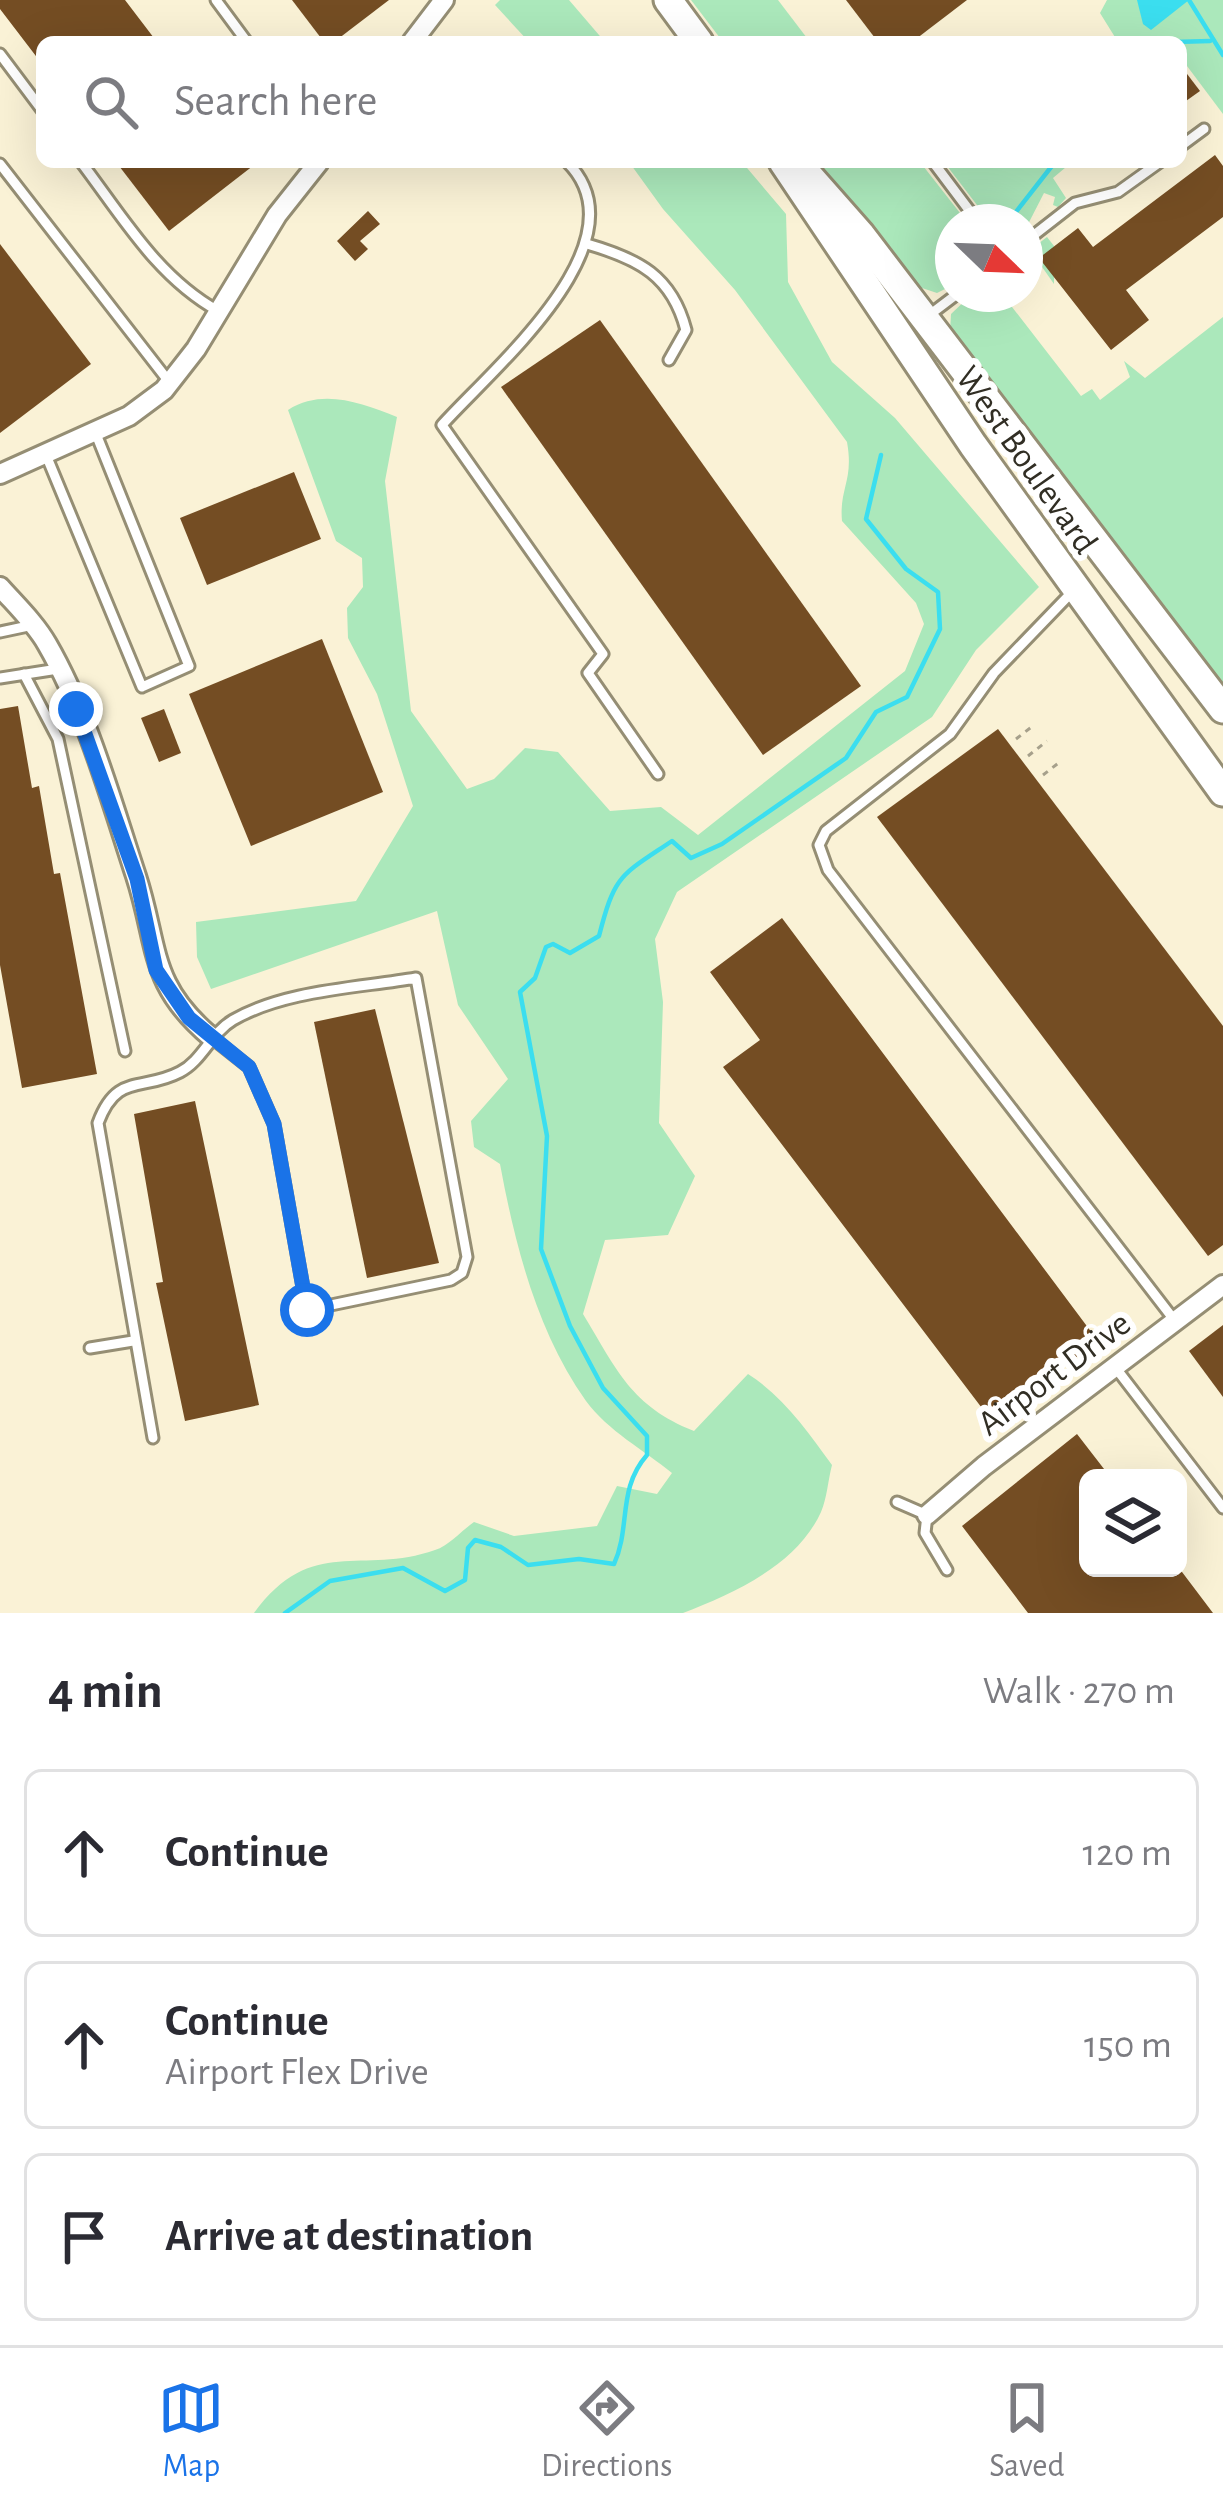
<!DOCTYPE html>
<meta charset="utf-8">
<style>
:root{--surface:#fff;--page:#f7f7f7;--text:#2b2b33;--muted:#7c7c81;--line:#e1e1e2;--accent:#1a73e8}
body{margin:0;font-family:"Alegreya Sans",sans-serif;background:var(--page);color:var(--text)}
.controls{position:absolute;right:36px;bottom:36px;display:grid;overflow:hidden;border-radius:18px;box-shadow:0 12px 48px #0002}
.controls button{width:108px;height:108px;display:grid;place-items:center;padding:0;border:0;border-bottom:3px solid var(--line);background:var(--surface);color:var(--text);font:60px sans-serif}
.compass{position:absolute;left:935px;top:204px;width:108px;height:108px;border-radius:50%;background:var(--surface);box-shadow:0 12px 48px #0002;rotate:113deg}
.stop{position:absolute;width:36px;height:36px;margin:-27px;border:9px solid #1a73e8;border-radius:50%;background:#fff}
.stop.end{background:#1a73e8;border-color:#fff;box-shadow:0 3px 12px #0008}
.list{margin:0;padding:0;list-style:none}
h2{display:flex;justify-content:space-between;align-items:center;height:156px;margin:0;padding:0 48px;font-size:51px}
h2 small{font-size:39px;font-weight:400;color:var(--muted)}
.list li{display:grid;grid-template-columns:78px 1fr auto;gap:36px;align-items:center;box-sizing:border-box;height:168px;margin:0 24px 24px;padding:0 24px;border:3px solid var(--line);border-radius:18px}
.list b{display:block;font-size:45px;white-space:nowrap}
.list p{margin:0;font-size:39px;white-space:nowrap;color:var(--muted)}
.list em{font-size:39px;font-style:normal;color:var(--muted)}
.icon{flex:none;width:66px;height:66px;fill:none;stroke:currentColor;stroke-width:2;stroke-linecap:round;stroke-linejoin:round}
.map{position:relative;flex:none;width:1223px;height:1613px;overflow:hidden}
.search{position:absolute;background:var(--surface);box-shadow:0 12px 48px #0002;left:36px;right:36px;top:36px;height:132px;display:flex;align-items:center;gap:30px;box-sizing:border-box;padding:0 42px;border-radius:18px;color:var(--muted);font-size:45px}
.sheet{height:732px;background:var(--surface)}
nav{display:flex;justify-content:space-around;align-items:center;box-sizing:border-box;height:168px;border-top:3px solid var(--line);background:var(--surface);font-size:33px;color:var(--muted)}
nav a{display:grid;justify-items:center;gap:6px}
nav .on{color:var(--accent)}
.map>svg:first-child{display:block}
.green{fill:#abe8bb}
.water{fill:#3bdeef}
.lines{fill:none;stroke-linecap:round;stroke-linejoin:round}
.stream{stroke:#3bdeef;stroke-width:4.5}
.building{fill:#744d23}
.lane-casing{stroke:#958e74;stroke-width:15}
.street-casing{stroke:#958e74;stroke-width:24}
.primary-casing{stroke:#958e74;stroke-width:33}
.path{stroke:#a6a08b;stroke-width:3;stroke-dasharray:6 6;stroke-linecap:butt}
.lane{stroke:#fff;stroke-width:9}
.street{stroke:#fff;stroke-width:18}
.primary{stroke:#fff;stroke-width:27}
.route{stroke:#1a73e8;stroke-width:15}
.labels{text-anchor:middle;stroke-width:12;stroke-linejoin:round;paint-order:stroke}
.street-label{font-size:36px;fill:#312e24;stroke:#fff}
</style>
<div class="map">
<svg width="1223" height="1613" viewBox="0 0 1223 1613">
<rect width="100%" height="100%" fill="#faf2d6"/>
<g class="green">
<polygon points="500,0 569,0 605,42 529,42 495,5"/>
<polygon points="691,0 778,0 810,42 723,42"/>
<polygon points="1107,0 1223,0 1223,114 1181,58 1181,42 1118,42 1100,13"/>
<path d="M629 162H742L786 214 788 282 832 362 895 418 1039 587 976 650 932 717 677 892 655 939 663 1002 659 1123 695 1176 668 1235 605 1240 583 1314C617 1370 631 1406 694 1431L748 1374C784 1397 807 1431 832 1465 828 1480 827 1498 821 1512 797 1565 733 1594 683 1613H254C312 1534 362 1576 435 1550 449 1546 462 1530 474 1522L514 1536 597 1526 617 1486 657 1494 672 1473C644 1450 608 1431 586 1401 537 1332 515 1245 500 1164L474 1147 471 1121 508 1079 458 1005 437 911 211 989 197 957 196 922 356 901 413 806 377 694 348 638 347 608 363 587 362 558 336 541 288 410C323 388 361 403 397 417L385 481 411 711 467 789 494 779 525 748 558 752 610 811 661 807 698 835 905 671 924 624 916 603 842 521C839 488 854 481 847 442L735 290 663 209Z"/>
<polygon points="815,162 920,162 967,222 953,222 953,285 937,293 907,283"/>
<polygon points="944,162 1072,162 1053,178 1066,198 1058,207 1053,205 1055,197 1044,193 1025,230 1025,222 990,222"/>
<polygon points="1047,237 1054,246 1054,284 1040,264 1029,272 1025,267 1025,254"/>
<polygon points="972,294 1002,294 1081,396 1092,389 1100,400 1130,377 1124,361 1145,378 1223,317 1223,695 950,332 951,314"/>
</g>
<polygon class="water" points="1137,0 1189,0 1151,30 1143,24"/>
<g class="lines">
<g class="stream">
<polyline points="1189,0 1223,55"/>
<polyline points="1174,42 1210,41"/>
<polyline points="1012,217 1055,162"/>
<path d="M285 1613 330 1581 403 1568 445 1591 465 1580 468 1548 475 1540 501 1547 528 1565 579 1559 614 1564C631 1527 617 1489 647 1455V1436L603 1388 570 1326 541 1249 547 1136 520 992 535 978 546 947 553 944 570 953 599 936C615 874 620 876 672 841L691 858 722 844 846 758 876 712 907 697 940 629 938 592 906 569 866 519 881 455"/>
</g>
</g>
<g class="building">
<polygon points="0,0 125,0 157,42 42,42 42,64 0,9"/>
<polygon points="292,0 389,0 334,42 324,42"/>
<polygon points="846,0 967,0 912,42 878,42"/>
<polygon points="1181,66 1200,91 1186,101 1181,94"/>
<polygon points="1215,155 1223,166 1223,217 1126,290 1149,320 1111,350 1039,258 1078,228 1093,247"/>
<polygon points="116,162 258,162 169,231"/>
<polygon points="368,211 380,224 360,241 368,249 355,261 337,241"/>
<polygon points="0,244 91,364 0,433"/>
<polygon points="600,320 861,686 763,755 501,387"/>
<polygon points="294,472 321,539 207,585 180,518"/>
<polygon points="322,639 383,792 251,846 189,694"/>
<polygon points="18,706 32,788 39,786 54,874 60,873 97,1074 22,1088 0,965 0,709"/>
<polygon points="164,709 181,753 159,762 141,718"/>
<polygon points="998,729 1223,1026 1223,1245 1208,1256 877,817"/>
<polygon points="782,918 1098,1341 991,1420 723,1067 760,1040 710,972"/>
<polygon points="375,1009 439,1263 367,1278 314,1022"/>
<polygon points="195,1101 259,1405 185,1421 156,1283 163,1282 134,1114"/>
<polygon points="1223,1325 1223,1397 1189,1351"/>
<polygon points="1077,1434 1111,1478 1088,1478 1088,1568 1179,1568 1213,1613 1028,1613 962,1526"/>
</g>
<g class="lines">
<g class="lane-casing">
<g id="lane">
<polyline points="216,0 247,42"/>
<polyline points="0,54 42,110"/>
<polyline points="1181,146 1204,129"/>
<path d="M81 162C122 216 157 277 218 311"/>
<path d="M567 162C647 241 493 368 442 425L603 654 588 673 658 774"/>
<polyline points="933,162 978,222"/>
<polyline points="0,164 170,383"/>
<polyline points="1025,242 1075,203 1118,192 1160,162"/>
<path d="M587 244C639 259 672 276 686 330L669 360"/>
<polyline points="928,316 957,294"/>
<polyline points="46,455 142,687 189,666 96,434"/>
<polyline points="1074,590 994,673 950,734 826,831 819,845 828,870 1175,1321"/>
<polyline points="0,632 33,625"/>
<polyline points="24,674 58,739 125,1051"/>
<polyline points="0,678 58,669"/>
<polyline points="90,1348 133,1341"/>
<polyline points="1115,1367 1223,1508"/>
<path d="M153 1438 98 1123C117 1072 142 1092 180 1072 202 1061 211 1033 233 1020 285 990 358 988 416 978L467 1257 462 1273 451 1280 307 1310 274 1124 249 1067 211 1037"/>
<polyline points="897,1502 927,1515 925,1533 947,1570"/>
</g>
</g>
<g class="street-casing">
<g id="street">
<polyline points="412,42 444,0"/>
<polyline points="0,474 129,416 164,390 196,349 277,215 319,162"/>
<path d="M0 587C16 605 35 623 47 644 87 713 111 800 136 876 159 947 148 984 211 1037"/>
<polyline points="927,1515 984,1466 1223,1285"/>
</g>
</g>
<g class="primary-casing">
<g id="primary">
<polyline points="668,0 699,42"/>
<polyline points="783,162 973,445 1223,792"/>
<polyline points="802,168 861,235 1223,709"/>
</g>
</g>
<g class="path">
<polyline points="1016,739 1034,725"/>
<polyline points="1028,756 1047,741"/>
<polyline points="1043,775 1061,761"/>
</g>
<use href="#lane" class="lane"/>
<use href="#street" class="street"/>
<use href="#primary" class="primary"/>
</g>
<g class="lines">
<polyline class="route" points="76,709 137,879 156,970 189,1018 249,1067 274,1124 307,1310"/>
</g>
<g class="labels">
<g class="street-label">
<text transform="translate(1028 459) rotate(55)" y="13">West Boulevard</text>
<text transform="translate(1053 1372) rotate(-37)" y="13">Airport Drive</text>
</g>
</g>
</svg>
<div class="controls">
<button><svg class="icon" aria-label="layers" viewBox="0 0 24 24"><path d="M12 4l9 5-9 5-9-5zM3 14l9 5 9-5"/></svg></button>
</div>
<svg class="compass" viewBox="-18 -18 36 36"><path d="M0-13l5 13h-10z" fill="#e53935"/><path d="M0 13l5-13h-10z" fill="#7c7c81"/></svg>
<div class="stop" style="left:307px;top:1310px"></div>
<div class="stop end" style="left:76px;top:709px"></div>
<div class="search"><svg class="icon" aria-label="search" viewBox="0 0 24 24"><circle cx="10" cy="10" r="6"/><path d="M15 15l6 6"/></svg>Search here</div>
</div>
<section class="sheet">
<h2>4 min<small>Walk · 270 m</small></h2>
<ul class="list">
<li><svg class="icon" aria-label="ahead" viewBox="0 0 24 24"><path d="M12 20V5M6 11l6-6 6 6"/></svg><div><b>Continue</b></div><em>120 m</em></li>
<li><svg class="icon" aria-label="ahead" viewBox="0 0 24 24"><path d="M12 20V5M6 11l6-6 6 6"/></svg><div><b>Continue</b><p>Airport Flex Drive</p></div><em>150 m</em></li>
<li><svg class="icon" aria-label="arrive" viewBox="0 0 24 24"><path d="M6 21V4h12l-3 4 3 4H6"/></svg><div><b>Arrive at destination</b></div></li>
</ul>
</section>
<nav>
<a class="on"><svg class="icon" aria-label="map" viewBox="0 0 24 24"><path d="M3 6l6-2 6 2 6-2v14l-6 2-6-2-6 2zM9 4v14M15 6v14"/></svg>Map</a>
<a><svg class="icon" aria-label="directions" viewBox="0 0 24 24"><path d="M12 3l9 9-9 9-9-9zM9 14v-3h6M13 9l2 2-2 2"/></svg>Directions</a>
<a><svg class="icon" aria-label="saved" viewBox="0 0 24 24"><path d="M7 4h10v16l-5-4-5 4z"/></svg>Saved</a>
</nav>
